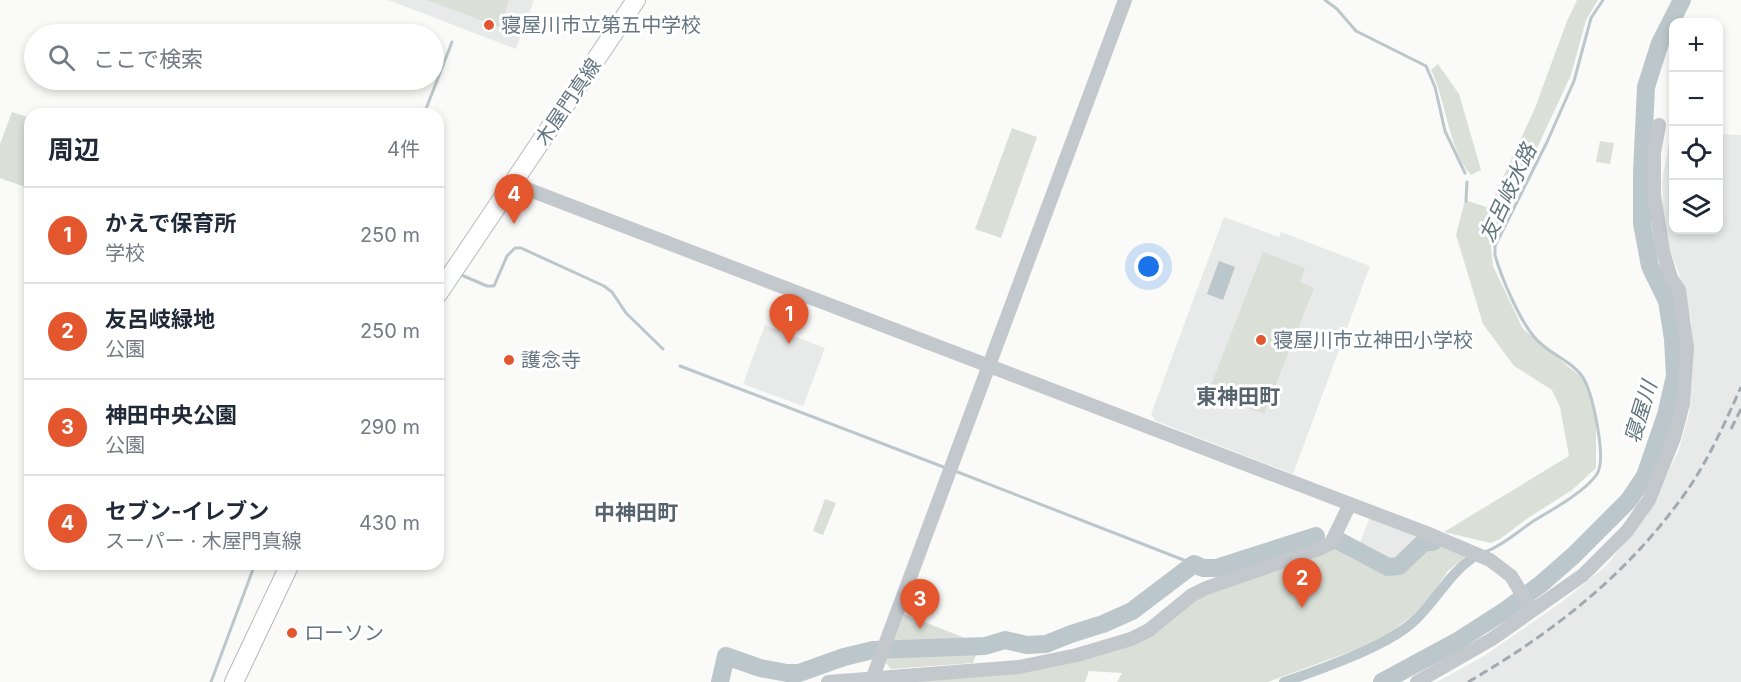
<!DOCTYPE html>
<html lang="ja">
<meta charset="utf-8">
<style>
:root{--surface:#fff;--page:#f2f2f3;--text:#1f2937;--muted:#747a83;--line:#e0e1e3;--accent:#e4572e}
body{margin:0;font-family:Inter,"Noto Sans JP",sans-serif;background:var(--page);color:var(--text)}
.controls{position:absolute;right:18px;top:18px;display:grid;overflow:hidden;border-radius:12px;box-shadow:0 3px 9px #0003}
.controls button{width:54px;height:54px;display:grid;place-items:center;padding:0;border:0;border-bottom:2px solid var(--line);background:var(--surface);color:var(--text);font:30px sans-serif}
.you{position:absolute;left:1149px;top:267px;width:21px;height:21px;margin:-15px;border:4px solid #fff;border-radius:50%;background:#1a73e8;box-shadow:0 0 0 9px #1a73e833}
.badge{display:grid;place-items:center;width:39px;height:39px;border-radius:50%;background:var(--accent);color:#fff;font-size:20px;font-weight:700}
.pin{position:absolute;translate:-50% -50px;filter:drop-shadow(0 2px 3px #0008)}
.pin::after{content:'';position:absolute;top:32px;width:21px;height:18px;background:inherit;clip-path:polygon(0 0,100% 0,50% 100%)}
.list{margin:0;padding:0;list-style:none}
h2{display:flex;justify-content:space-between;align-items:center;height:78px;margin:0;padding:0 24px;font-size:26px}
h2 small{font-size:20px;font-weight:400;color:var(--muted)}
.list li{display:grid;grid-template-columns:39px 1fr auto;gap:18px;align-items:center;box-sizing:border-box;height:96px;padding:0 24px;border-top:2px solid var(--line)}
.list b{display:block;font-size:22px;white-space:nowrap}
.list p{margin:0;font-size:20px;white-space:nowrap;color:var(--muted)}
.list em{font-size:20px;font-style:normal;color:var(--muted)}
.icon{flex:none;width:33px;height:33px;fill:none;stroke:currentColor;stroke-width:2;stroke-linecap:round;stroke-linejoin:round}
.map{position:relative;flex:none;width:1741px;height:682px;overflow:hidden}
.search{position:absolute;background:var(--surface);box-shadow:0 3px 9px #0003;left:24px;top:24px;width:420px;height:66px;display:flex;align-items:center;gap:15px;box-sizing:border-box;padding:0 21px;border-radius:33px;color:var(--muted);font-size:22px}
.panel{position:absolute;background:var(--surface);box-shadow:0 3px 9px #0003;left:24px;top:108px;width:420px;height:462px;border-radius:18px}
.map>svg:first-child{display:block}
.built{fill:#e8e9e9}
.green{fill:#dadfd7}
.water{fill:#bbc7cb}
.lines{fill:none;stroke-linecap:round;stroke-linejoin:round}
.stream{stroke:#bbc7cb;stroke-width:3}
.canal{stroke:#bbc7cb;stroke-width:10}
.river{stroke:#bbc7cb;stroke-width:18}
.major-casing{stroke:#b5babe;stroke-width:20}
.minor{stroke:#c3c8cc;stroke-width:14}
.major{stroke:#fff;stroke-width:18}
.rail{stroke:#a2aab0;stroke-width:3;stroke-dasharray:9 4.5;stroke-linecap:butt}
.poi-dot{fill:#e4572e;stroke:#fff;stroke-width:2}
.labels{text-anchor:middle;stroke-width:6;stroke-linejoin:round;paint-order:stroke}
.poi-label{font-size:20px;fill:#657683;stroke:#fff;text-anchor:start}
.street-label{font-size:20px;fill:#657683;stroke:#fff}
.water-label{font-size:21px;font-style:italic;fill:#60757c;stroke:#fff}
.neighbourhood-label{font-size:21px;font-weight:bold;fill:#57646e;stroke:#fff}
</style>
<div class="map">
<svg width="1741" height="682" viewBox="0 0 1741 682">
<rect width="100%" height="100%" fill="#fafaf8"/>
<g class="built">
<polygon points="388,0 534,0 516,49"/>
<polygon points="1671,132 1674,132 1674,230 1718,230 1719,134 1741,135 1741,682 1437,682 1484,656 1563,601 1606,566 1647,515 1679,450 1690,410 1693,352 1691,318 1683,284 1668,244 1664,225 1662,182"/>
<polygon points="1224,217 1279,237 1281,232 1370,266 1293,474 1156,421 1151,414"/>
<polygon points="765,325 825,348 803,406 743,384"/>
<polygon points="1370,517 1424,537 1402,561 1393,566 1386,565 1359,545"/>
</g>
<g class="green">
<polygon points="427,0 509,0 499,27"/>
<polygon points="1577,0 1598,0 1586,20 1571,75 1491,247 1493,266 1523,329 1587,382 1596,419 1596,468 1572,490 1528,518 1500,539 1491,543 1444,532 1569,456 1560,407 1552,390 1514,366 1483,324 1456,235 1465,200 1489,208 1535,108 1567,21"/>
<path d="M1438 64 1459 94 1481 170 1471 175C1449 151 1446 100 1431 70Z"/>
<polygon points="12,112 30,118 30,184 28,188 0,178 0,144"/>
<polygon points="1012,128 1037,137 1001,238 975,229"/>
<polygon points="1600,141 1614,143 1610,164 1596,162"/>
<polygon points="1263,252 1305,268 1300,282 1314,288 1264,414 1208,393"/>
<polygon points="825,499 836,503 823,535 813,531"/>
<polygon points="1339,542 1387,568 1399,567 1425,543 1433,543 1465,557 1448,571 1431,596 1412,616 1390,633 1363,647 1268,682 1117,682 1122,673 1089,671 1085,682 914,682 1092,657 1191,600"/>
<polygon points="904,614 980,644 973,663 891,669 886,663"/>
</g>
<polygon class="water" points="1219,261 1235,267 1223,300 1207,294"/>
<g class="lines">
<g class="stream">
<polyline points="1325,0 1337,9 1356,31 1426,66 1435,87 1445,131 1465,173"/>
<polyline points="424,114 452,42"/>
<polyline points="1466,201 1467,182"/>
<polyline points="438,266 447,270"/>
<polyline points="459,274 487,286 494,286 507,256 515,248 521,248 604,286 612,292 626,313 663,349"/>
<polyline points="680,366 946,468"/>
<polyline points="955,471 1194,564"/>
<path d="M1485 552C1504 545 1518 531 1535 520 1552 510 1586 491 1597 474 1607 459 1593 398 1585 381 1576 363 1551 355 1537 340 1521 324 1501 277 1495 255V246L1547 142 1574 81 1591 18 1603 0"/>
<polyline points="211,682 255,564"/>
</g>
<path class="canal" d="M1284 682C1319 670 1385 647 1412 623 1435 603 1447 576 1471 559"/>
<g class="river">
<polyline points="1339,541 1388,567 1399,566 1424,542 1433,542"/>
<polyline points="720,682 726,656 760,668 787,673 799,673 844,657 873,650 985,646 1005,640 1027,645 1046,644 1071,634 1103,624 1132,611 1194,564 1203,568 1216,568 1316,536"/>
<polyline points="1382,682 1456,642 1506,610 1541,584 1573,556 1629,500 1645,476 1666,415 1675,376 1673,339 1667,301 1650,266 1642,223 1642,173 1646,87 1660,43 1682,0"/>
</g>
<g class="major-casing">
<g id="major">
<polyline points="438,294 636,0"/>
<polyline points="234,682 290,564"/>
</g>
</g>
<g class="minor">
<polyline points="514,184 1350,504"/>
<polyline points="873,677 1125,0"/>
<polyline points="828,682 1019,667 1077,655 1131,639 1149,630 1192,595 1206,588 1319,549 1331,543 1350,504 1424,532 1490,560 1511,576 1532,610"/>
<polyline points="1417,682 1492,639 1583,575 1627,531 1649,500 1674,438 1683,404 1687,348 1679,290 1671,278 1663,251 1654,195 1654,153 1659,125"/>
</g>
<use href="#major" class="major"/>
<g class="rail">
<polyline points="1731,429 1741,409"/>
<path d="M1468 682C1549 635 1622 579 1678 503 1705 468 1723 427 1741 387"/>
</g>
</g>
<g class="poi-dot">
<circle cx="489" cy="25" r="6"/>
<circle cx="1261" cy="340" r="6"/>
<circle cx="509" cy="360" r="6"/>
<circle cx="292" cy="633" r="6"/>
</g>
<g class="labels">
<g class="poi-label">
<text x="501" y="32">寝屋川市立第五中学校</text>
<text x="1273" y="347">寝屋川市立神田小学校</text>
<text x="521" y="367">護念寺</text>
<text x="304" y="640">ローソン</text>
</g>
<g class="street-label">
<text transform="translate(568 102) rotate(-56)" y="7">木屋門真線</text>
</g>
<g class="water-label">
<text transform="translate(1508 193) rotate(-65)" y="7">友呂岐水路</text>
<text transform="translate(1641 412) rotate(-73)" y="7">寝屋川</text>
</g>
<g class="neighbourhood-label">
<text x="1238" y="404">東神田町</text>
<text x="636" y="520">中神田町</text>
</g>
</g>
</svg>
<div class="controls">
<button>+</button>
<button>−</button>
<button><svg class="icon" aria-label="locate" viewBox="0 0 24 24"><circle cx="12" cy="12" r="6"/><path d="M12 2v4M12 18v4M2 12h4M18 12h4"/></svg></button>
<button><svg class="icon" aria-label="layers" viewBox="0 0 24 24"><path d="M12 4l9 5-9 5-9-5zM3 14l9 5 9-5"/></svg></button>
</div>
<div class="you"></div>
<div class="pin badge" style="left:789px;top:344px">1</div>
<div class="pin badge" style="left:1302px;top:608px">2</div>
<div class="pin badge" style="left:920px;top:629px">3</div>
<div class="pin badge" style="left:514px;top:224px">4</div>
<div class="search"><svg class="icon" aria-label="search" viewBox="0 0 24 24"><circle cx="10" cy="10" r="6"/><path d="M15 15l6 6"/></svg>ここで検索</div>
<section class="panel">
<h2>周辺<small>4件</small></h2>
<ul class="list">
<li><span class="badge">1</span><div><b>かえで保育所</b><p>学校</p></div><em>250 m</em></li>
<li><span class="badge">2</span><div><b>友呂岐緑地</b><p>公園</p></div><em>250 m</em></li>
<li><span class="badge">3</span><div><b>神田中央公園</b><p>公園</p></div><em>290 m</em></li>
<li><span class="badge">4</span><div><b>セブン-イレブン</b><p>スーパー · 木屋門真線</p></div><em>430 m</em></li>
</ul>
</section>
</div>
